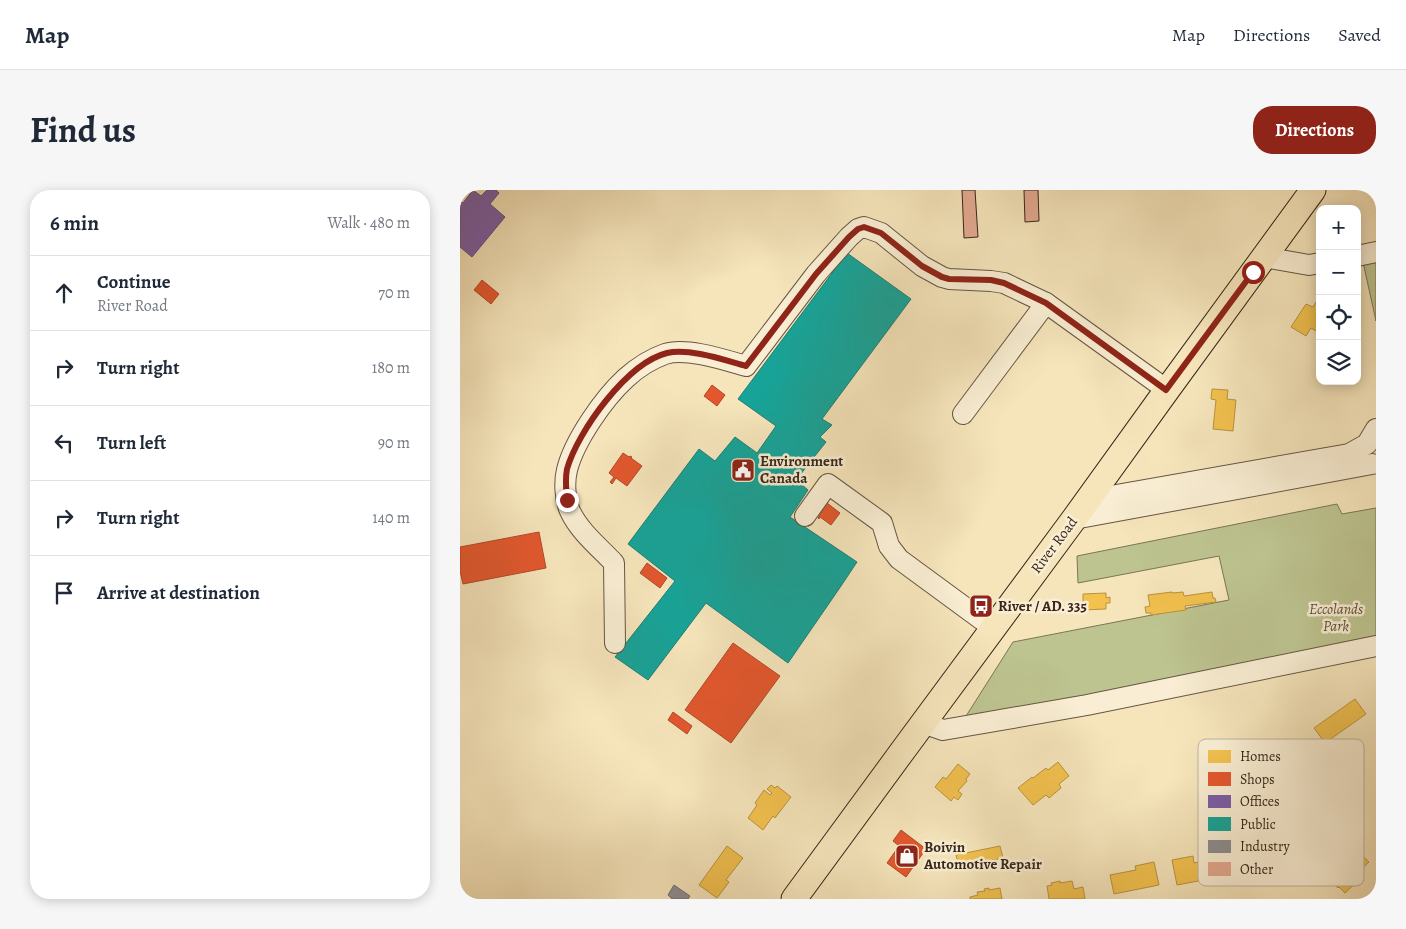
<!DOCTYPE html>
<meta charset="utf-8">
<style>
:root{--surface:#fff;--page:#f6f6f7;--text:#1f2937;--muted:#747a83;--line:#e0e1e3;--accent:#8f2418}
body{margin:0;font-family:Alegreya,serif;background:var(--page);color:var(--text)}
.controls{position:absolute;right:15px;top:15px;display:grid;overflow:hidden;border-radius:10px;box-shadow:0 2px 12px #0003}
.controls button{width:45px;height:45px;display:grid;place-items:center;padding:0;border:0;border-bottom:1px solid var(--line);background:var(--surface);color:var(--text);font:25px sans-serif}
.stop{position:absolute;width:15px;height:15px;margin:-11px;border:4px solid #8f2418;border-radius:50%;background:#fff}
.stop.end{background:#8f2418;border-color:#fff;box-shadow:0 1px 5px #0008}
.list{margin:0;padding:0;list-style:none}
h2{display:flex;justify-content:space-between;align-items:center;height:65px;margin:0;padding:0 20px;font-size:21px}
h2 small{font-size:16px;font-weight:400;color:var(--muted)}
.list li{display:grid;grid-template-columns:32px 1fr auto;gap:15px;align-items:center;box-sizing:border-box;height:75px;padding:0 20px;border-top:1px solid var(--line)}
.list b{display:block;font-size:19px;white-space:nowrap}
.list p{margin:0;font-size:16px;white-space:nowrap;color:var(--muted)}
.list em{font-size:16px;font-style:normal;color:var(--muted)}
.icon{flex:none;width:28px;height:28px;fill:none;stroke:currentColor;stroke-width:2;stroke-linecap:round;stroke-linejoin:round}
.map{position:relative;flex:none;width:916px;height:709px;overflow:hidden;border-radius:20px}
header{display:flex;align-items:center;gap:30px;box-sizing:border-box;height:70px;padding:0 25px;background:var(--surface);border-bottom:1px solid var(--line)}
header strong{font-size:24px}
nav{display:flex;gap:28px;margin-inline-start:auto;font-size:18px}
.intro{display:flex;align-items:center;justify-content:space-between;box-sizing:border-box;height:120px;padding:0 30px}
h1{margin:0;font-size:35px}
.button{padding:12px 22px;border-radius:20px;background:var(--accent);color:#fff;font-size:18px;font-weight:700}
main{display:flex;gap:30px;padding:0 30px}
aside{flex:1;background:var(--surface);border-radius:20px;box-shadow:0 2px 12px #0003}
.map>svg:first-child{display:block}
.green{fill:#bdc490;stroke:#7a7556}
.homes{fill:#f2c14e;stroke:#ba923f}
.shops{fill:#e4572e;stroke:#b04828}
.offices{fill:#7b5ea7;stroke:#664d7d}
.public{fill:#17a398;stroke:#207e72}
.industry{fill:#8d8d92;stroke:#736e6e}
.building{fill:#e3a990;stroke:#36261b}
.lines{fill:none;stroke-linecap:round;stroke-linejoin:round}
.minor-casing{stroke:#665643;stroke-width:22}
.major-casing{stroke:#36261b;stroke-width:27}
.minor{stroke:#f9eed3;stroke-width:20}
.major{stroke:#f6e5bb;stroke-width:25}
.route{stroke:#8f2418;stroke-width:6}
.labels{text-anchor:middle;stroke-width:5;stroke-linejoin:round;paint-order:stroke}
.poi-label{font-size:15px;font-weight:bold;fill:#36261b;stroke:#f9eed3;text-anchor:start}
.street-label{font-size:15px;fill:#36261b;stroke:#f9eed3}
.park-label{font-size:15px;font-style:italic;fill:#584e38;stroke:#f9eed3}
.key{fill:#f9eed3;stroke:#beb29c;stroke-width:1}
.key-label{font-size:14px;fill:#36261b}
</style>
<header>
<strong>Map</strong>
<nav><a>Map</a><a>Directions</a><a>Saved</a></nav>
</header>
<div class="intro"><h1>Find us</h1><a class="button">Directions</a></div>
<main>
<aside>
<h2>6 min<small>Walk · 480 m</small></h2>
<ul class="list">
<li><svg class="icon" aria-label="ahead" viewBox="0 0 24 24"><path d="M12 20V5M6 11l6-6 6 6"/></svg><div><b>Continue</b><p>River Road</p></div><em>70 m</em></li>
<li><svg class="icon" aria-label="right" viewBox="0 0 24 24"><path d="M7 20v-9h11M14 6l5 5-5 5"/></svg><div><b>Turn right</b></div><em>180 m</em></li>
<li><svg class="icon" aria-label="left" viewBox="0 0 24 24"><path d="M17 20v-9H6M10 6l-5 5 5 5"/></svg><div><b>Turn left</b></div><em>90 m</em></li>
<li><svg class="icon" aria-label="right" viewBox="0 0 24 24"><path d="M7 20v-9h11M14 6l5 5-5 5"/></svg><div><b>Turn right</b></div><em>140 m</em></li>
<li><svg class="icon" aria-label="arrive" viewBox="0 0 24 24"><path d="M6 21V4h12l-3 4 3 4H6"/></svg><div><b>Arrive at destination</b></div></li>
</ul>
</aside>
<div class="map">
<svg width="916" height="709" viewBox="0 0 916 709">
<rect width="100%" height="100%" fill="#f6e5bb"/>
<filter id="stains"><feTurbulence type="fractalNoise" baseFrequency=".004" numOctaves="4"/><feColorMatrix values="0 0 0 0 .2 0 0 0 0 .09 0 0 0 0 .02 0 0 0 .5 -.17"/></filter>
<radialGradient id="worn" r=".72"><stop offset=".6" stop-color="#630" stop-opacity="0"/><stop offset="1" stop-color="#630" stop-opacity=".3"/></radialGradient>
<g class="green">
<polygon points="916,70 916,131 903,72"/>
<polygon points="877,314 882,324 916,318 916,459 501,534 553,452 769,410 759,366 618,393 617,366"/>
</g>
<g class="homes">
<polygon points="860,106 860,135 856,141 851,138 846,146 831,137 846,114 853,117"/>
<polygon points="752,199 768,200 767,209 776,210 773,241 753,239 756,210 751,209"/>
<polygon points="712,402 712,403 723,402 724,406 752,402 753,408 755,408 756,412 725,416 726,420 691,425 691,423 686,423 685,417 690,416 688,405"/>
<polygon points="646,403 646,408 650,407 650,413 646,413 646,419 623,420 623,419 619,418 619,413 623,413 623,404"/>
<polygon points="895,509 906,524 865,553 854,538"/>
<polygon points="598,572 609,586 599,594 601,598 589,608 586,605 573,615 558,598 572,587 573,588 586,578 588,580"/>
<polygon points="498,574 510,584 506,589 507,591 498,601 502,604 498,610 494,607 491,611 475,597 483,587 486,589"/>
<polygon points="311,595 315,598 317,596 331,607 315,628 313,626 303,640 288,628 297,615 295,613 304,600 310,605 312,603 307,599"/>
<polygon points="859,654 872,667 866,673 872,679 894,657 909,672 898,682 902,687 885,703 879,697 878,698 860,679 859,680 846,667"/>
<polygon points="267,656 283,668 266,690 269,692 257,708 239,695"/>
<polygon points="540,656 543,668 499,677 496,665"/>
<polygon points="733,666 734,673 756,668 759,687 717,695 712,670"/>
<polygon points="694,672 699,695 654,704 650,685 676,680 675,676"/>
<polygon points="600,691 600,693 612,691 614,699 623,697 625,709 589,709 587,696 592,695 591,693"/>
<polygon points="529,698 529,700 540,698 542,709 510,709 510,707 518,705 517,702 525,701 524,699"/>
</g>
<g class="shops">
<polygon points="22,90 39,104 31,114 14,100"/>
<polygon points="252,195 265,205 257,216 244,206"/>
<polygon points="163,263 169,267 170,266 172,267 171,268 182,276 167,296 156,288 152,294 150,292 154,287 149,283"/>
<polygon points="367,313 380,323 371,335 360,327 359,329 358,328"/>
<polygon points="79,342 86,378 3,394 0,381 0,357"/>
<polygon points="187,373 207,388 200,398 180,383"/>
<polygon points="273,453 320,486 271,553 225,520"/>
<polygon points="213,522 232,536 227,544 208,530"/>
<polygon points="441,640 466,659 446,687 427,673 439,656 433,651"/>
</g>
<polygon class="offices" points="13,0 21,6 27,0 36,0 39,3 30,14 45,27 12,67 0,57 0,11 3,13"/>
<polygon class="public" points="387,63 451,109 362,229 372,235 360,247 366,252 336,290 348,300 330,327 397,372 381,396 328,473 246,413 188,490 155,467 215,391 168,354 239,259 255,271 275,247 297,263 316,236 278,209"/>
<polygon class="industry" points="214,695 230,706 228,709 212,709 208,705"/>
<g class="building">
<polygon points="502,0 515,0 518,47 504,48"/>
<polygon points="564,0 578,0 579,31 565,32"/>
</g>
<g class="lines">
<g class="minor-casing">
<g id="minor">
<polyline points="897,66 916,62"/>
<polyline points="804,67 849,75 860,73"/>
<polyline points="503,224 586,113"/>
<polyline points="635,300 645,307 889,264 907,254 916,239"/>
<polyline points="345,326 368,294 422,333 429,356 439,369 533,438"/>
<polyline points="614,329 912,274"/>
<path d="M155 453 154 373C139 357 119 341 110 321 105 310 104 292 107 280 114 251 144 208 166 188 177 178 191 169 205 164 226 157 265 170 286 176L356 84 389 47 398 39 404 37 421 43 462 76 482 87 489 89 531 91 544 93 586 113 707 200"/>
<polyline points="463,533 483,540 627,515 916,456"/>
</g>
</g>
<g class="major-casing">
<polyline id="major" points="334,709 444,559 614,329 707,200 853,0"/>
</g>
<use href="#minor" class="minor"/>
<use href="#major" class="major"/>
</g>
<g class="lines">
<path class="route" d="M107 310C106 300 105 289 107 279 118 241 167 173 207 163 230 158 264 170 286 176L356 84 389 47 398 39 404 37 421 43 462 76 482 87 489 89 531 90 544 93 586 113 706 200 793 82"/>
</g>
<defs>
<g id="civic-square" transform="scale(1.25)"><rect x="-9" y="-9" width="18" height="18" rx="4" fill="#8f2418" stroke="#f9eed3"/><path d="M-.6-6.5H3V-4.5H.6V-3L4-1V1h2V6H-6V1h2V-1L-.6-3ZM-1.2 2.5V6h2.4V2.5Z" fill="#fff"/></g>
<g id="bus-square" transform="scale(1.25)"><rect x="-9" y="-9" width="18" height="18" rx="4" fill="#8f2418" stroke="#f9eed3"/><path d="M-5-6H5V4H4V6H2V4H-2V6H-4V4H-5ZM-3.5-4V0h7V-4ZM-3.5 1.2v1.5H-2V1.2ZM2 1.2v1.5H3.5V1.2Z" fill="#fff"/></g>
<g id="shop-square" transform="scale(1.25)"><rect x="-9" y="-9" width="18" height="18" rx="4" fill="#8f2418" stroke="#f9eed3"/><path d="M-5-2.5h2.3a2.7 3.5 0 0 1 5.4 0H5L5.5 6h-11ZM-1.5-2.5h3a1.5 2.3 0 0 0-3 0Z" fill="#fff"/></g>
</defs>
<g fill-rule="evenodd">
<use href="#civic-square" x="283" y="280"/>
<use href="#bus-square" x="521" y="416"/>
<use href="#shop-square" x="447" y="666"/>
</g>
<g class="labels">
<g class="poi-label">
<text x="300" y="276">Environment<tspan x="300" dy="17">Canada</tspan></text>
<text x="538" y="421">River / AD. 335</text>
<text x="464" y="662">Boivin<tspan x="464" dy="17">Automotive Repair</tspan></text>
</g>
<g class="street-label">
<text transform="translate(594 355) rotate(-53)" y="5">River Road</text>
</g>
<g class="park-label">
<text x="876" y="424">Eccolands<tspan x="876" dy="17">Park</tspan></text>
</g>
</g>
<rect x="738" y="549" width="166" height="147" rx="8" class="key"/>
<rect x="748" y="560" width="23" height="13" fill="#f2c14e"/>
<rect x="748" y="582" width="23" height="14" fill="#e4572e"/>
<rect x="748" y="605" width="23" height="13" fill="#7b5ea7"/>
<rect x="748" y="627" width="23" height="14" fill="#17a398"/>
<rect x="748" y="650" width="23" height="13" fill="#8d8d92"/>
<rect x="748" y="672" width="23" height="14" fill="#e3a990"/>
<g class="key-label">
<text x="780" y="571">Homes</text>
<text x="780" y="594">Shops</text>
<text x="780" y="616">Offices</text>
<text x="780" y="639">Public</text>
<text x="780" y="661">Industry</text>
<text x="780" y="684">Other</text>
</g>
<rect width="100%" height="100%" filter="url(#stains)"/>
<rect width="100%" height="100%" fill="url(#worn)"/>
</svg>
<div class="controls">
<button>+</button>
<button>−</button>
<button><svg class="icon" aria-label="locate" viewBox="0 0 24 24"><circle cx="12" cy="12" r="6"/><path d="M12 2v4M12 18v4M2 12h4M18 12h4"/></svg></button>
<button><svg class="icon" aria-label="layers" viewBox="0 0 24 24"><path d="M12 4l9 5-9 5-9-5zM3 14l9 5 9-5"/></svg></button>
</div>
<div class="stop" style="left:793px;top:82px"></div>
<div class="stop end" style="left:107px;top:310px"></div>
</div>
</main>
